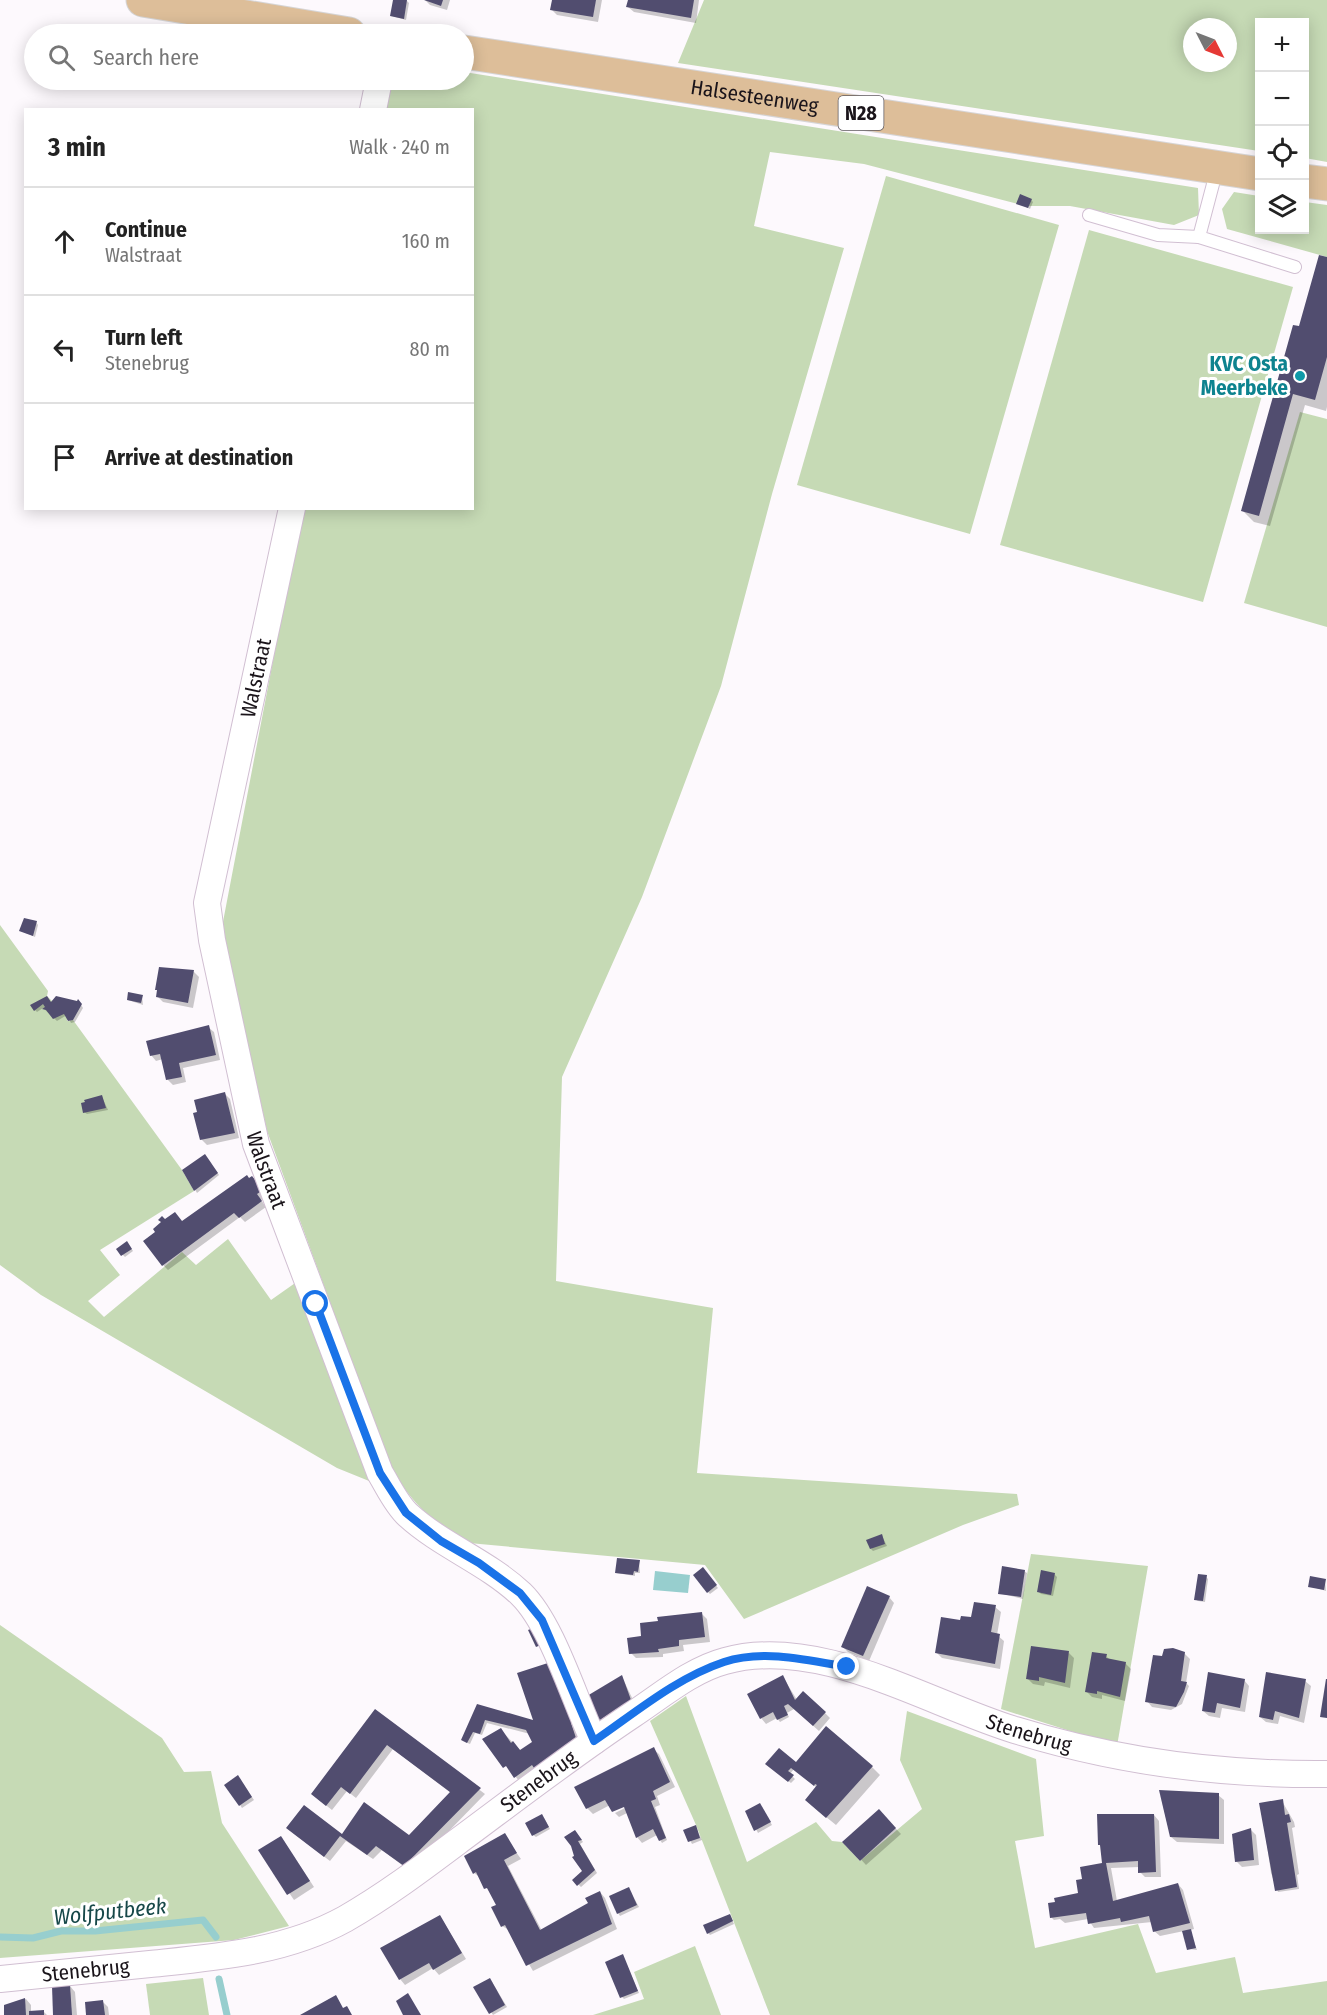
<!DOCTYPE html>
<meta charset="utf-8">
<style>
:root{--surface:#fff;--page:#f6f6f6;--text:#222;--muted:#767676;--line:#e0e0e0}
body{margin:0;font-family:"Fira Sans Condensed",sans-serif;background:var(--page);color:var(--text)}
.controls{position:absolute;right:18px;top:18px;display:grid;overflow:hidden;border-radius:0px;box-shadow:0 3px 15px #0003}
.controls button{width:54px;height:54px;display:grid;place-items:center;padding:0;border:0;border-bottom:2px solid var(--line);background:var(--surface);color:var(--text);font:30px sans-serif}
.compass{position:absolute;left:1183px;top:18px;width:54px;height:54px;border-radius:50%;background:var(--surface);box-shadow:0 3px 15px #0003;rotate:132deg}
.stop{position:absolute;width:18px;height:18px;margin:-14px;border:4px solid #1a73e8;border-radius:50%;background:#fff}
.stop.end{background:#1a73e8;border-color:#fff;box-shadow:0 2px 6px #0008}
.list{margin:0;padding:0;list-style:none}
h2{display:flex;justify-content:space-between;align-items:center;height:78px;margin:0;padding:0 24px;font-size:26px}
h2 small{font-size:20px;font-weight:400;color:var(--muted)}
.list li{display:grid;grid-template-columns:39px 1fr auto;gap:18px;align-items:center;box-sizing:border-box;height:108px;padding:0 24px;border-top:2px solid var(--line)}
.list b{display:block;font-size:22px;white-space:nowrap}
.list p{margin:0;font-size:20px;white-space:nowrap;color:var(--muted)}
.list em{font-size:20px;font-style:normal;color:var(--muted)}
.icon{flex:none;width:33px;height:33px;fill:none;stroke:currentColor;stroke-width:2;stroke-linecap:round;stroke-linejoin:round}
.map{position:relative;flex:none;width:1327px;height:2015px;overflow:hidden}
.search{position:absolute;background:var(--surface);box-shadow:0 3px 15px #0003;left:24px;top:24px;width:450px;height:66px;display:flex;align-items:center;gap:15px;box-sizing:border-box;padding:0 21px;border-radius:33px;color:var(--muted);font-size:22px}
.panel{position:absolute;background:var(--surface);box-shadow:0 3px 15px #0003;left:24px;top:108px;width:450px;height:402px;border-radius:0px}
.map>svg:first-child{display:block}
.green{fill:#c6dab5;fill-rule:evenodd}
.water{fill:#97cece}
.shadow{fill:#0003}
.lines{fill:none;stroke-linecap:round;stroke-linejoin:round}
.stream{stroke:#97cece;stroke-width:7}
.building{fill:#514d6f}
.service-casing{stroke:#d1bfd2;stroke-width:14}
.minor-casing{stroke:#d1bfd2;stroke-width:28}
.primary-casing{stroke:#d6d5d6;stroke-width:35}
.service{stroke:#fff;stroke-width:12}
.minor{stroke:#fff;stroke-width:26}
.primary{stroke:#ddbe99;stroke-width:33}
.route{stroke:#1a73e8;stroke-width:8}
.culture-dot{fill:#0f9aa8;stroke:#fff;stroke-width:2}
.labels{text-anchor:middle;stroke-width:6;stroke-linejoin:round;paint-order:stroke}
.shield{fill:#fff;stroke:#5f5a5f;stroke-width:1.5}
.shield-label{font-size:20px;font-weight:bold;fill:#1a141a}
.street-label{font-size:21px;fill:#1a141a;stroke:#fff}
.culture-label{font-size:21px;font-weight:bold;fill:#0d838f;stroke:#fff;text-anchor:end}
.water-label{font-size:22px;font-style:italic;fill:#174849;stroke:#fff}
</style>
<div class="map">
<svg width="1327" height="2015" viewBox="0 0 1327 2015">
<rect width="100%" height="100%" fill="#fdf9fd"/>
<g class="green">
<path d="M704 0H1327V162L1305 158 1304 22H1260L1259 151 678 63ZM1192 27H1228V63H1192Z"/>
<path d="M464 72 1198 188 1199 215 1174 225 1070 206H1026L864 164 770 152 754 226 844 248 772 494 721 686 642 897 562 1077 556 1281 713 1308 697 1473 1017 1494 1019 1505 963 1525 744 1619 705 1565 469 1543C433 1523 415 1506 392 1471L267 1131 222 927 302 509 472 508V110L386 109 392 80H464Z"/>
<polygon points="886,176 1059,225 970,534 797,485"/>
<polygon points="1234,192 1259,196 1260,230 1304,230 1305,202 1327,205 1327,257 1227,229 1222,209"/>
<polygon points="1089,230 1293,287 1203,602 1000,545"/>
<polygon points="1300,412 1327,419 1327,627 1244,603"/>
<polygon points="0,925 48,991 47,996 68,1017 67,1021 73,1020 182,1170 194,1191 100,1250 120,1275 88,1301 104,1317 182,1252 196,1265 228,1239 271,1300 298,1281 374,1483 337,1468 41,1295 0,1265"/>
<polygon points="1031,1554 1148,1566 1117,1746 1001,1709"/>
<polygon points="0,1625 162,1738 184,1772 211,1771 222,1823 289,1926 234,1940 0,1958"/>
<polygon points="686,1696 747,1862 816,1822 832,1841 842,1842 860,1861 922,1809 900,1760 907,1711 1036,1759 1044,1836 1015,1841 1035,1948 1138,1924 1156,1973 1235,1957 1243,1993 1327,1981 1327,2015 770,2015 696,1825 650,1721"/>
<polygon points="695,1946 721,2015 593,2015 644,1999 634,1972"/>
<polygon points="203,1978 209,2015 150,2015 146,1984"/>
</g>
<polygon class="water" points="655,1571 690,1575 688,1593 653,1590"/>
<g class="shadow">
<polygon points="395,0 406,0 409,3 406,20 392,16"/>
<polygon points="425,0 450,0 447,10 430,5"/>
<polygon points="554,0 602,0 598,22 557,15 552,10"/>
<polygon points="629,0 699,0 696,23 634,12 628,7"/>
<polygon points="1031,200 1033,202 1030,209 1018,203"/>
<polygon points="1327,260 1327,407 1326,411 1305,405 1270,526 1254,522 1243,511 1300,328"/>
<polygon points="36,922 38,925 35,937 21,931"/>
<polygon points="160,968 194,972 199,977 193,1008 163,1002 158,997"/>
<polygon points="142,996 143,1005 128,1000"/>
<polygon points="47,998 51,1004 80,1003 83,1008 75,1022 71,1023 67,1015 57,1021 43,1008 37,1012 35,1010"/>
<polygon points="208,1027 214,1032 220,1060 183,1068 186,1082 173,1085 167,1079 163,1059 156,1061 151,1055"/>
<polygon points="225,1094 230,1099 239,1138 207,1145 201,1139"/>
<polygon points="102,1097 108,1110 87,1114 84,1112"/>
<polygon points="207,1158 219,1175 197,1193 184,1171"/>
<polygon points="244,1178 252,1178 267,1196 261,1200 266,1207 245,1222 240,1217 168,1270 163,1265 157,1232 163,1223 183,1222"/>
<polygon points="129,1245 133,1251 125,1257 118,1250"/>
<polygon points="882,1536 887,1546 873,1551 871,1549"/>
<polygon points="639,1561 640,1573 635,1573 635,1576 616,1573"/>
<polygon points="1024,1571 1027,1573 1023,1599 999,1593"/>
<polygon points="705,1572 718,1588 710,1594 708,1592"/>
<polygon points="1054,1574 1057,1577 1053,1596 1041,1594 1039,1592"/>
<polygon points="1206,1577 1208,1579 1205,1602 1198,1601 1195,1599"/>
<polygon points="1325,1580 1326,1591 1310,1586"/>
<polygon points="889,1597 894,1603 869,1661 848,1652 843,1647"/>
<polygon points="995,1607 1001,1612 997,1635 1004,1641 1000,1669 942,1658 936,1652 962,1621 973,1619"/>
<polygon points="701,1613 707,1619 710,1642 683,1645 684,1651 663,1654 663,1657 636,1658 631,1653 643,1637"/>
<polygon points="1069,1653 1074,1658 1070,1688 1045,1682 1044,1686 1033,1684 1027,1678"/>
<polygon points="1184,1653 1190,1659 1186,1683 1189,1686 1182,1704 1171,1710 1152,1707 1147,1701 1164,1658"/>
<polygon points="1106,1656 1111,1661 1125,1663 1131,1669 1125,1701 1102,1695 1102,1699 1092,1697 1086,1691"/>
<polygon points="551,1663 580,1744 520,1782 484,1739 500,1729 521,1751 534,1742 530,1734 487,1723 482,1735 475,1733 470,1744 465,1742 472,1718 536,1722"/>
<polygon points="622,1677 636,1706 603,1724 597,1718"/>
<polygon points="783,1677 797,1700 825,1713 830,1718 819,1731 794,1709 787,1713 789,1717 780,1722 777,1718 766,1724 761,1718"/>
<polygon points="1244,1680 1249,1686 1245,1712 1222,1708 1220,1718 1209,1716 1203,1711"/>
<polygon points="1305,1681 1311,1686 1304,1723 1280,1716 1278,1724 1266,1722 1260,1717"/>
<polygon points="376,1712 485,1794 410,1871 382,1850 373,1859 346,1841 330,1861 293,1833 409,1837 451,1793 393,1749 356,1798 347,1791 332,1810 318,1799"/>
<polygon points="653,1749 659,1754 675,1787 657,1796 660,1805 655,1807 667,1840 662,1843 657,1835 642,1843 637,1837 627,1813 619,1817 615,1813 631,1805 610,1805 593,1814 587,1808"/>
<polygon points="767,1764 872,1767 880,1775 836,1825 815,1808 816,1787 794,1769 790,1774 795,1779 791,1783"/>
<polygon points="240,1779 254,1800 242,1808 240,1805"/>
<polygon points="1218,1795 1224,1800 1224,1844 1177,1842 1171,1837"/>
<polygon points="1282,1801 1294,1822 1295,1827 1292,1828 1299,1874 1297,1875 1299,1889 1278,1892 1271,1873 1261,1804"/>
<polygon points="762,1807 772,1825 758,1833 747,1812"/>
<polygon points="879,1811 901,1834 866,1865 845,1842"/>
<polygon points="1154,1815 1159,1821 1161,1877 1145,1877 1140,1872 1140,1867 1111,1868 1117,1901 1178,1884 1183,1890 1194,1929 1190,1930 1197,1950 1189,1949 1184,1931 1160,1936 1154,1931 1152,1922 1094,1928 1088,1919 1065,1923 1060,1919 1054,1920 1051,1917 1080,1895 1084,1880 1104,1864 1102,1847 1099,1844"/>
<polygon points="544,1818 550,1829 536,1837 533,1835"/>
<polygon points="695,1826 702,1840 692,1844 685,1830"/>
<polygon points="1251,1830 1256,1835 1259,1865 1242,1867 1236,1861"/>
<polygon points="577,1834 583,1842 580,1844 597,1873 581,1887 574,1880 584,1871 574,1858"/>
<polygon points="504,1835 521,1859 508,1866 542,1931 590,1904 600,1892 605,1898 617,1929 533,1971 509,1930 502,1926 498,1905 491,1894 481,1878 474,1873"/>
<polygon points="281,1837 314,1887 294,1900 260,1850"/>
<polygon points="629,1889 639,1907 620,1916 618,1913"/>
<polygon points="730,1915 734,1924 710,1935 708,1933"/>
<polygon points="440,1916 466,1959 439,1975 433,1968 405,1985 400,1979"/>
<polygon points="623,1956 639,1993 624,1999 622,1997"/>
<polygon points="492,1982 507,2007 493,2015 475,1988"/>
<polygon points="70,1986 75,1992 77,2015 55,2015"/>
<polygon points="26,1999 31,2005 31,2012 44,2012 47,2015 5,2015 5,2006"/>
<polygon points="103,2002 108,2007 109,2015 88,2015"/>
</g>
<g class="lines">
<g class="stream">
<polyline points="0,1937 33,1938 61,1931 95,1931 203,1920 216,1937"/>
<polyline points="219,1979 227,2015"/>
</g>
</g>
<g class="building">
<polygon points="393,0 407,0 404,19 390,16"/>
<polygon points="424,0 443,0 441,6"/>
<polygon points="552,0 596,0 593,17 550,10"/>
<polygon points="628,0 694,0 691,18 626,7"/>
<polygon points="1020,194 1032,199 1028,208 1016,204"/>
<polygon points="1319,255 1327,257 1327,357 1315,400 1293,394 1259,516 1241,511 1293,325 1299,326"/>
<polygon points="24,918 37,921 33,936 19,931"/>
<polygon points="159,967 194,970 188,1003 156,997 157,990 155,990"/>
<polygon points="128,992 143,995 141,1003 127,1000"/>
<polygon points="47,996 51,1002 56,996 77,1001 78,999 82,1004 73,1020 68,1021 64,1014 53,1019 46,1010 42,1009 45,1007 43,1004 34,1011 30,1005"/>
<polygon points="209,1025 216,1055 179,1063 182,1077 166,1080 160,1054 150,1056 146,1041"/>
<polygon points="225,1092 235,1133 200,1140 193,1113 197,1112 194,1100"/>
<polygon points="102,1095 106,1108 83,1113 81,1103 85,1102 84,1100"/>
<polygon points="205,1154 218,1173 194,1191 182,1170"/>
<polygon points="247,1175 249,1178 252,1176 263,1190 257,1194 262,1201 239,1218 234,1213 162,1266 143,1241 155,1232 153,1229 161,1222 158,1220 162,1216 165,1219 175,1212 182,1221"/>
<polygon points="127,1241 132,1249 121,1256 116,1249"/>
<polygon points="882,1534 885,1544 870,1549 866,1540"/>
<polygon points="617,1558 640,1560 638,1572 634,1571 633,1575 615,1573"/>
<polygon points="1002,1566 1025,1570 1021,1597 998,1594"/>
<polygon points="703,1567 717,1585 707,1593 693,1575"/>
<polygon points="1041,1570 1055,1573 1051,1595 1037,1592"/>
<polygon points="1198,1574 1207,1575 1203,1601 1194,1600"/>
<polygon points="1310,1576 1326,1579 1324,1590 1308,1587"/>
<polygon points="867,1586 890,1596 863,1656 841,1647"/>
<polygon points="974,1602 996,1605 991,1632 1000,1634 995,1664 935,1653 941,1617 960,1620 961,1616 971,1617"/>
<polygon points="702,1612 705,1637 679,1640 679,1646 658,1649 659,1652 629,1654 627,1638 641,1636 640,1623 658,1621 657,1617"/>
<polygon points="541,1625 548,1642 536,1647 528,1630"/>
<polygon points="1031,1646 1069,1651 1065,1683 1039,1677 1039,1681 1026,1679"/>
<polygon points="1173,1648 1185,1652 1181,1681 1187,1682 1184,1692 1176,1707 1145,1702 1153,1655 1162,1656 1164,1649"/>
<polygon points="1092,1652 1107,1654 1106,1658 1126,1662 1120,1697 1097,1691 1097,1694 1085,1692"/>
<polygon points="551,1662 568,1709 567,1712 575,1709 578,1721 571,1723 576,1738 536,1771 532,1765 514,1778 506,1766 503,1768 482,1739 501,1728 511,1743 513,1741 520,1750 532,1742 526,1730 485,1720 480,1734 473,1732 467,1743 461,1740 477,1704 533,1720 517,1673"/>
<polygon points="1208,1672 1245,1679 1240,1708 1217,1703 1215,1713 1202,1711"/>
<polygon points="1266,1672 1306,1679 1299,1718 1275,1711 1273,1720 1259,1717"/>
<polygon points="622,1675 631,1700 600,1720 596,1719 587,1696"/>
<polygon points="783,1675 795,1700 803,1691 826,1712 813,1726 788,1704 784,1706 788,1715 777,1720 773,1712 760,1719 747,1694"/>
<polygon points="1326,1679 1327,1679 1327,1718 1320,1717"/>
<polygon points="375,1709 481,1788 404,1866 376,1846 367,1855 340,1836 324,1857 286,1828 304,1805 342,1834 364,1802 409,1835 450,1792 387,1745 350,1794 341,1787 326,1806 311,1794"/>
<polygon points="826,1726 873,1766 826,1818 805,1800 817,1785 815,1784 814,1786 791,1768 788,1771 794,1775 788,1782 765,1764 779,1748 796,1762"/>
<polygon points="654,1747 670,1782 653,1791 656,1799 651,1801 666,1838 659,1841 653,1829 636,1838 624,1807 612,1812 605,1800 586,1809 574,1787"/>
<polygon points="238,1775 252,1797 239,1806 224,1785"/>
<polygon points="1159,1790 1219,1793 1219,1839 1170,1837"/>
<polygon points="1283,1799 1285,1815 1289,1814 1291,1822 1287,1823 1297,1887 1275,1891 1259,1803"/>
<polygon points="760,1803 771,1822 754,1831 745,1811"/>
<polygon points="879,1809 896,1828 860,1861 842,1842"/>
<polygon points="542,1814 549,1827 532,1836 525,1823"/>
<polygon points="1097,1814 1154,1814 1156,1872 1138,1873 1138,1861 1106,1863 1113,1901 1178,1883 1190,1923 1153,1932 1149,1916 1121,1922 1120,1918 1088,1924 1086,1913 1050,1918 1048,1903 1055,1902 1054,1898 1078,1893 1076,1880 1082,1879 1080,1867 1102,1863 1100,1845 1098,1845"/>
<polygon points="696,1825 700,1838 688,1842 683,1830"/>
<polygon points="1251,1828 1254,1860 1235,1862 1232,1834"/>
<polygon points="575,1830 582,1840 578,1841 595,1870 577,1886 572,1880 582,1871 572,1857 574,1856 571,1846 564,1837"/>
<polygon points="505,1833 517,1853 504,1860 540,1930 588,1903 585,1898 600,1891 612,1924 526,1966 505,1925 501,1927 491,1907 496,1905 487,1888 484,1889 476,1872 473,1874 464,1856"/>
<polygon points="281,1836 310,1881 287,1895 258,1850"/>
<polygon points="629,1887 637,1905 617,1914 609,1896"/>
<polygon points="730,1914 733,1921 707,1934 703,1925"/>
<polygon points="440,1915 462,1953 433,1970 429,1963 399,1980 380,1948"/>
<polygon points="1191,1929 1196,1948 1187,1950 1182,1931"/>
<polygon points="623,1954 638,1991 620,1998 605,1962"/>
<polygon points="490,1978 505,2005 489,2014 473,1987"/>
<polygon points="70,1985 72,2015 53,2015 52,1986"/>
<polygon points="408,1993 421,2015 403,2015 396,2001"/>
<polygon points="336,1995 343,2008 347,2006 352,2015 300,2015"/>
<polygon points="25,1998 26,2015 4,2015 4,2005"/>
<polygon points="103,2000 105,2015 86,2015 85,2002"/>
<polygon points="44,2010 44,2015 29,2015 29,2011"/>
</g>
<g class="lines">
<g class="service-casing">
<g id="service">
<polyline points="1217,169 1199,237 1295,267"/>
<polyline points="1089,215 1158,235 1199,237"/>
</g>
</g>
<g class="minor-casing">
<g id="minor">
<polyline points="373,110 379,80"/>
<path id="s1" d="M292 508 207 903 212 940 256 1144 380 1473C388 1486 396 1504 408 1515 442 1546 487 1562 521 1594 552 1624 574 1699 594 1741"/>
<path id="s2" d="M0 1979C50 1974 100 1969 150 1964 218 1957 285 1952 345 1919 385 1896 421 1869 457 1842 515 1799 572 1755 632 1715 661 1696 691 1670 725 1661 819 1635 927 1703 1015 1730 1115 1761 1223 1775 1327 1774"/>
</g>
</g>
<g class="primary-casing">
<g id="primary">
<polyline points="143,0 349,34"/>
<path id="s3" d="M464 52 1260 174"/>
<polyline points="1304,181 1327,184"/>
</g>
</g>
<use href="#service" class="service"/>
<use href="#minor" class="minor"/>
<use href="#primary" class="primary"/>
</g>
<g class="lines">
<path class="route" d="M316 1304 380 1473 406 1513 441 1541 479 1563 520 1593 542 1620 594 1741C635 1713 676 1678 724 1662 763 1649 808 1660 847 1667"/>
</g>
<circle class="culture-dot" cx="1300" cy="376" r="6"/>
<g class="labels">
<rect class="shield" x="838.5" y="96" width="45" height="34" rx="4.5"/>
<g class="shield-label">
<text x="861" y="120">N28</text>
</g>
<g class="street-label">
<text dy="7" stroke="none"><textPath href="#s3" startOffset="294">Halsesteenweg</textPath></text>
<text transform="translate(256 678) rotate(-78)" y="7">Walstraat</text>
<text dy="7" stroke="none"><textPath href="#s1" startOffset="678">Walstraat</textPath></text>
<text dy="7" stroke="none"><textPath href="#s2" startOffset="1130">Stenebrug</textPath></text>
<text dy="7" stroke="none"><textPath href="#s2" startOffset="590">Stenebrug</textPath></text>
<text dy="7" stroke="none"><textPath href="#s2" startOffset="86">Stenebrug</textPath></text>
</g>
<g class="culture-label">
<text x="1288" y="371">KVC Osta<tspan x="1288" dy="24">Meerbeke</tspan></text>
</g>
<g class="water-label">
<text transform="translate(110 1911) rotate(-6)" y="8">Wolfputbeek</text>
</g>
</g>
</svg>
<div class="controls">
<button>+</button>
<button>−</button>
<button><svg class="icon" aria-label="locate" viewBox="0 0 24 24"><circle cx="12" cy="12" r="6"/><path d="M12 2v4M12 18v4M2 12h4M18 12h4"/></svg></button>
<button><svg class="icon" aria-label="layers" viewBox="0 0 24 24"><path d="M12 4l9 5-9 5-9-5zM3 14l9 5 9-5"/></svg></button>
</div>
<svg class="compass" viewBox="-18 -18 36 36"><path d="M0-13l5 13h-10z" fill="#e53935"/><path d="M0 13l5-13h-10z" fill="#767676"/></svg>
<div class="stop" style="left:316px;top:1304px"></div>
<div class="stop end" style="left:847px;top:1667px"></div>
<div class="search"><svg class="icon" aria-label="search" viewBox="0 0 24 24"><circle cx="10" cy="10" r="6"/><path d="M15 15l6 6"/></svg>Search here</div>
<section class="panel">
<h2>3 min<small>Walk · 240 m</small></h2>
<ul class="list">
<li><svg class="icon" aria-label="ahead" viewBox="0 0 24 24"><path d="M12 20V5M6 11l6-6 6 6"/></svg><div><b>Continue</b><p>Walstraat</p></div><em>160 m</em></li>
<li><svg class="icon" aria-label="left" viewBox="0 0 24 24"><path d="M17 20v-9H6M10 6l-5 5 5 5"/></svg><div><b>Turn left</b><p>Stenebrug</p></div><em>80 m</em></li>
<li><svg class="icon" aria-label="arrive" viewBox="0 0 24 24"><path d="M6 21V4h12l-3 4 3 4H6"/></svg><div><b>Arrive at destination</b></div></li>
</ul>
</section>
</div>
